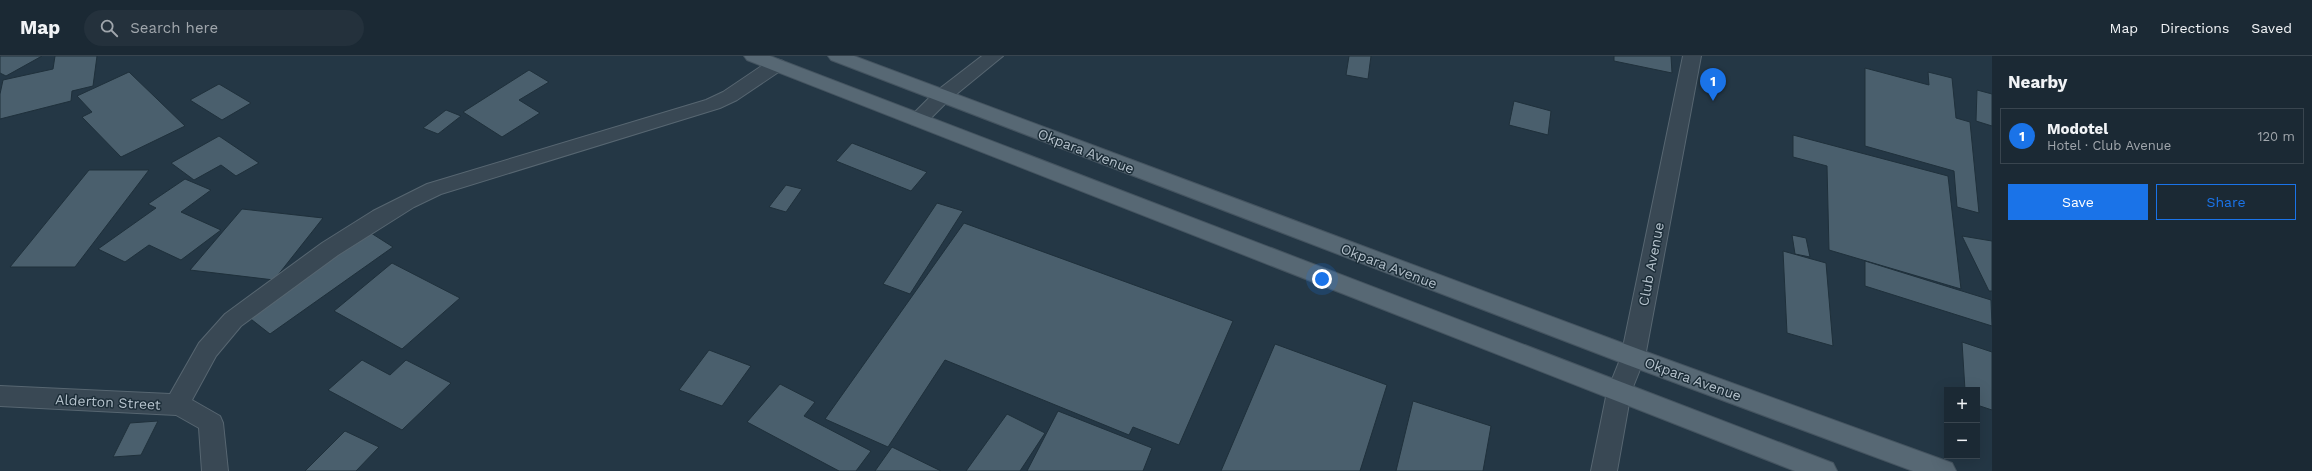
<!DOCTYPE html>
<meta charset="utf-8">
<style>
:root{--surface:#1b2934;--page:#24313c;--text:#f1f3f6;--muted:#a0a6ac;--line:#39454f;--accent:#1a73e8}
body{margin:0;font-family:"Work Sans",sans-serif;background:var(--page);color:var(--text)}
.controls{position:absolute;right:12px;bottom:12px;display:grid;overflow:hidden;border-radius:0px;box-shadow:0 4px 16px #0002}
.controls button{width:36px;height:36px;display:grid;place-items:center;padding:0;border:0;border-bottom:1px solid var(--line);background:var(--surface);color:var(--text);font:20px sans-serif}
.you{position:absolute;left:1322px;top:223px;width:14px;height:14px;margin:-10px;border:3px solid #fff;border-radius:50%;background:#1a73e8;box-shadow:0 0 0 6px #1a73e833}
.badge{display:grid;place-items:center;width:26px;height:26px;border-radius:50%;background:var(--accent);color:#fff;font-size:13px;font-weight:700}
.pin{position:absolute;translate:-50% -33px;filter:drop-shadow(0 1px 2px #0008)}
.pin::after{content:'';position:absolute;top:21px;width:14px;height:12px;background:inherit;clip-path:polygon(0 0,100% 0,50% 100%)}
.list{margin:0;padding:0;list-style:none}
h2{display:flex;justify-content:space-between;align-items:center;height:52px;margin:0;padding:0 16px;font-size:17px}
h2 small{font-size:13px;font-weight:400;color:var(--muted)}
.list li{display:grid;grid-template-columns:26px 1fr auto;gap:12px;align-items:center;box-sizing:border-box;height:56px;margin:0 8px 8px;padding:0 8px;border:1px solid var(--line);border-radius:0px}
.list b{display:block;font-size:15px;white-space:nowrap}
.list p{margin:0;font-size:13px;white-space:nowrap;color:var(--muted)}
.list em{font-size:13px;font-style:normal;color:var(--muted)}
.actions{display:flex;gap:8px;padding:12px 16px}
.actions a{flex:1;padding:9px 0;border:1px solid var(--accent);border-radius:0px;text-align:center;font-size:14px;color:var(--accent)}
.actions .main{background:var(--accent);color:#fff}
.icon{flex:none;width:22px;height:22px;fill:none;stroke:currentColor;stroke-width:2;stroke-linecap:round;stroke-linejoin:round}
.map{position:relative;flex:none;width:1992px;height:415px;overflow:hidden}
header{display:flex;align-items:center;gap:24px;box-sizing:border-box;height:56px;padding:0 20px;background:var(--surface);border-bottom:1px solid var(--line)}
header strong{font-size:19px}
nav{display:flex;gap:22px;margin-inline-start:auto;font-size:14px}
.search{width:280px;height:36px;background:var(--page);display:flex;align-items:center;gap:10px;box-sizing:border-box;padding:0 14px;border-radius:22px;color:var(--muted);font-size:15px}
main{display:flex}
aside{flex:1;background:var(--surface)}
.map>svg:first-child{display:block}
.building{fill:#4a5f6d;stroke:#1f303b}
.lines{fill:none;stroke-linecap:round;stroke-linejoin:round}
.minor-casing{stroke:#576671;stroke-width:2}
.primary-casing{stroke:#455460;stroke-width:2}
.minor{fill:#394854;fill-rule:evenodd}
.primary{fill:#576874;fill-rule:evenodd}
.labels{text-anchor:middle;stroke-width:3;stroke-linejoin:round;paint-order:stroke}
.street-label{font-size:14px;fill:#b6c3cd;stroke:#1d2e39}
</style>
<header>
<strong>Map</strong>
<div class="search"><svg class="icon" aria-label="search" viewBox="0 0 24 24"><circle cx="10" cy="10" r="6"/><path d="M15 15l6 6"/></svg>Search here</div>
<nav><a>Map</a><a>Directions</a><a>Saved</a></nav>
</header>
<main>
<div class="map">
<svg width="1992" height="415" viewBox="0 0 1992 415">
<rect width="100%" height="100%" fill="#243745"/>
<g class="building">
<polygon points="0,0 42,0 6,20 0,17"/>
<polygon points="55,0 97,0 93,30 72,35 71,45 0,63 0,38 3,24 53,13"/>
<polygon points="1349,0 1371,0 1368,23 1346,19"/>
<polygon points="1614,0 1671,0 1672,17 1614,5"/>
<polygon points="1865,12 1929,29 1928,16 1952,22 1956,62 1970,66 1979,157 1957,151 1954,115 1865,90"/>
<polygon points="529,14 549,26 519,44 540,57 502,81 463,56"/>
<polygon points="129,16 185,70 121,101 82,61 92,56 77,40"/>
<polygon points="219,28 251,47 222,64 190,44"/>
<polygon points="1977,34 1992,38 1992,70 1976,65"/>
<polygon points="1514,45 1551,55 1548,79 1509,69"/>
<polygon points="446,54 461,60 438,78 423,72"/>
<polygon points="1793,79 1948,120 1961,233 1829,194 1827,110 1793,101"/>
<polygon points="219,80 259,107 236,120 221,109 194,124 171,107"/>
<polygon points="852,87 927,116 911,135 836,105"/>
<polygon points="89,114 149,114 75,211 10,211"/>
<polygon points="185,123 211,134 181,156 221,174 181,204 149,189 125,206 98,193 156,152 148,148"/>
<polygon points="786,129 802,133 786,156 769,151"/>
<polygon points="937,147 963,155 910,238 883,228"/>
<polygon points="242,153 323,162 274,224 190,214"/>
<polygon points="964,167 1233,265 1179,389 1133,371 1129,379 945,304 888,391 825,363"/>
<polygon points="360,170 393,191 270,278 238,253"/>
<polygon points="1792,179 1806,182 1810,201 1795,198"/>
<polygon points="1962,180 1992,185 1992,235 1989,235"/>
<polygon points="1783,195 1826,207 1833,290 1787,277"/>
<polygon points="1865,205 1991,244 1992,270 1865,230"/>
<polygon points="392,207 460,242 402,293 334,255"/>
<polygon points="1962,286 1992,296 1992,354 1977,349 1977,334 1965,334"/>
<polygon points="1275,288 1387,329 1360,415 1221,415"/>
<polygon points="709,294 751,310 722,350 679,334"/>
<polygon points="362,304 390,319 406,304 451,327 402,374 328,334"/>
<polygon points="780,328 815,346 804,360 871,395 856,415 839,415 747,366"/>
<polygon points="1413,345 1491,370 1483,415 1396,415"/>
<polygon points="1058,355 1152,392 1143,415 1027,415"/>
<polygon points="1007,358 1045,377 1020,415 966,415"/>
<polygon points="158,365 141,399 113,401 130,367"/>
<polygon points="345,375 379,391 356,415 305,415"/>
<polygon points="892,391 941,415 875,415"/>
</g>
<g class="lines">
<g class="minor-casing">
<g id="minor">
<polygon points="982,0 1003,0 948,45 925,68 918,70 911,68 908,64 911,60 934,37"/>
<polygon points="1683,0 1701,0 1645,301 1631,336 1617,415 1591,415 1607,336 1621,301"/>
<polygon points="776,3 783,5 785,9 783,13 737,44 720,52 441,138 414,151 338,199 241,270 216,300 192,344 220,360 223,367 228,415 202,415 199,372 176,359 0,350 0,330 170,338 199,287 225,258 322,187 373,155 427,128 706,44 723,36 769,5"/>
</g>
</g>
<g class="primary-casing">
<g id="primary">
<polygon points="744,0 770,0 1833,407 1837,415 1795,415 747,4"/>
<polygon points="828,0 854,0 1641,294 1952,407 1956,415 1913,415 1625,308 831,4"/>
</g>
</g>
<use href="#minor" class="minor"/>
<use href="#primary" class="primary"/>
</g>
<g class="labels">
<g class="street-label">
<text transform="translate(1086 95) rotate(21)" y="5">Okpara Avenue</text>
<text transform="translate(1651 208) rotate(-79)" y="5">Club Avenue</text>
<text transform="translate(1389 210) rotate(21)" y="5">Okpara Avenue</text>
<text transform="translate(1693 323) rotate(20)" y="5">Okpara Avenue</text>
<text transform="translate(108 346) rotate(3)" y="5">Alderton Street</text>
</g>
</g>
</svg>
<div class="controls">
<button>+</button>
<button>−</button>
</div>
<div class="you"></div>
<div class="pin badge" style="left:1713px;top:45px">1</div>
</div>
<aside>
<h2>Nearby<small></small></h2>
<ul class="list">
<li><span class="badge">1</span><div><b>Modotel</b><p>Hotel · Club Avenue</p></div><em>120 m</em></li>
</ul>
<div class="actions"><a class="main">Save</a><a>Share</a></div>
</aside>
</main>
